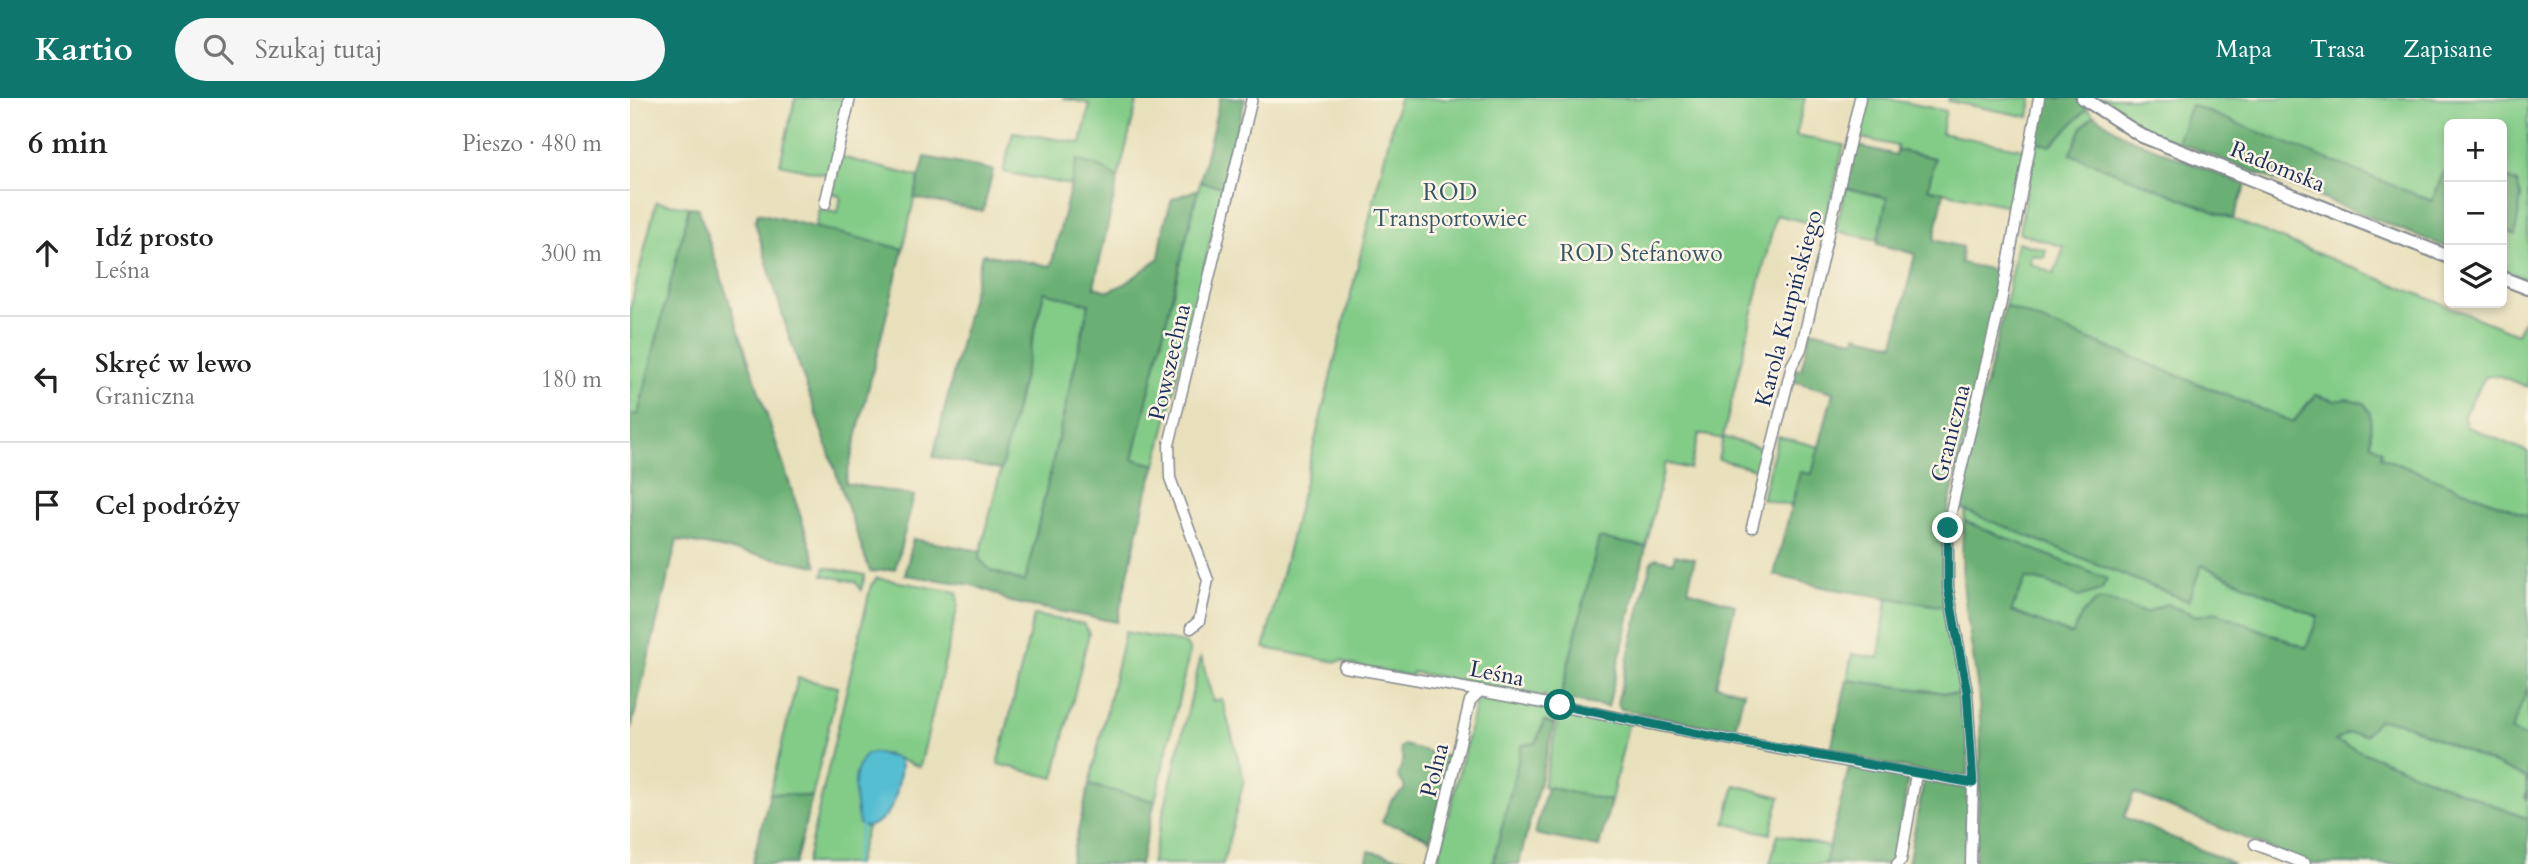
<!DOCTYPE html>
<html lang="pl">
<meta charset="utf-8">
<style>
:root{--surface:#fff;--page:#f6f6f6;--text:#222;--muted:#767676;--line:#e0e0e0;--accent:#0f766e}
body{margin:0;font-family:Cardo,serif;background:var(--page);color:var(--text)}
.controls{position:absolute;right:21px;top:21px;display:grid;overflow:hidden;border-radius:10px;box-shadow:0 4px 10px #0003}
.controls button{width:63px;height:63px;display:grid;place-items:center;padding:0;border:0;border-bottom:2px solid var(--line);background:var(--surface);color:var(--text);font:35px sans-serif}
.stop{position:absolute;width:21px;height:21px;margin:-16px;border:5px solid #0f766e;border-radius:50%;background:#fff}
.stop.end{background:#0f766e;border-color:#fff;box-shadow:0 2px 7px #0008}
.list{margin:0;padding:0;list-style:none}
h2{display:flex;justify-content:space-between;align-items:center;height:91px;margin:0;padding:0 28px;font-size:30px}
h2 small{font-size:23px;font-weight:400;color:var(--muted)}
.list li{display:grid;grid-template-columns:46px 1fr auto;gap:21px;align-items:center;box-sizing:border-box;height:126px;padding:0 28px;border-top:2px solid var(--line)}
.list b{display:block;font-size:26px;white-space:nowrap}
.list p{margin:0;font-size:23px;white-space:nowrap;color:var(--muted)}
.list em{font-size:23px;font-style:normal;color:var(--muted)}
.icon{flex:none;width:38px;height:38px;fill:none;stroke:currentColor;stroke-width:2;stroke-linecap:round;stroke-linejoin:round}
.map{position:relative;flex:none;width:1898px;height:766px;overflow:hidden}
header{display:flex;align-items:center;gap:42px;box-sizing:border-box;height:98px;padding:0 35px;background:var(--accent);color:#fff}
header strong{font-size:33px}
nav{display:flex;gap:38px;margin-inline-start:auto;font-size:24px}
.search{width:490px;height:63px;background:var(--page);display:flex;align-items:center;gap:18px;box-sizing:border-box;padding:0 24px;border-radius:38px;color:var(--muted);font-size:26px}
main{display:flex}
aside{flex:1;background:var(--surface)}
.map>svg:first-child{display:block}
.green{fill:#83cc88;stroke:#4f7e73;stroke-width:2}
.forest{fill:#6ab074;stroke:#427069;stroke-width:2}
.water{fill:#55bed1;stroke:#387698;stroke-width:2}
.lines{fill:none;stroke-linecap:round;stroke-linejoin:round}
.stream{stroke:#55bed1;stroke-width:2.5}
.minor-casing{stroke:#82888c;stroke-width:13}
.tertiary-casing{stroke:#82888c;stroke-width:16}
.minor{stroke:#fff;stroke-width:10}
.tertiary{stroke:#fff;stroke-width:12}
.route{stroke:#0f766e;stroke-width:9}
.labels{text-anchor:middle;stroke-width:5;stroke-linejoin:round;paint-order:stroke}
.street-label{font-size:23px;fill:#1b2f5e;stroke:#fcf5e5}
.park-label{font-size:23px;fill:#355668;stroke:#fcf5e5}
</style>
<header>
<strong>Kartio</strong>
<div class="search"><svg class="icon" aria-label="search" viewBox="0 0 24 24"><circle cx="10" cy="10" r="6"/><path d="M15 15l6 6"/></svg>Szukaj tutaj</div>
<nav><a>Mapa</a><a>Trasa</a><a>Zapisane</a></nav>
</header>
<main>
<aside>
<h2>6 min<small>Pieszo · 480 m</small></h2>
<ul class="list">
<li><svg class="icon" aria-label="ahead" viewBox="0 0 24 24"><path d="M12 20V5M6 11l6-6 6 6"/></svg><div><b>Idź prosto</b><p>Leśna</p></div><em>300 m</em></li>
<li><svg class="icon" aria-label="left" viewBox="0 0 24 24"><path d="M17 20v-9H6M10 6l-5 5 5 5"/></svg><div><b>Skręć w lewo</b><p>Graniczna</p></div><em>180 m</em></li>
<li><svg class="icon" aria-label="arrive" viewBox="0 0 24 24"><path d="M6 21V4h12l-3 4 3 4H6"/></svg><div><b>Cel podróży</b></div></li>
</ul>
</aside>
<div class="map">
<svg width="1898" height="766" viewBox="0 0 1898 766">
<rect width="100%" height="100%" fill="#fcf5e5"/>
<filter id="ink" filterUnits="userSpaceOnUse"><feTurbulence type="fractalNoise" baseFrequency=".0143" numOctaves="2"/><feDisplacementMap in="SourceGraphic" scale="14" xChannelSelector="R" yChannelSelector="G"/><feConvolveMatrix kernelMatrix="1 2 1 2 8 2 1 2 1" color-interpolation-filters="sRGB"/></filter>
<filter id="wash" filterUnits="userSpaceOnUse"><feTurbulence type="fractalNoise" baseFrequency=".00686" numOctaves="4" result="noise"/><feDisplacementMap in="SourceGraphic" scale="28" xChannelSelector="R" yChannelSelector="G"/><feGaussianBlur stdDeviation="1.57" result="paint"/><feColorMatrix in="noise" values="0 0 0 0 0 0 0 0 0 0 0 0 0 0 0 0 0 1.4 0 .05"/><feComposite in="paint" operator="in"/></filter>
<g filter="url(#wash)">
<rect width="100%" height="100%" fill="#e8e0bb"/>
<g class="green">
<polygon points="165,0 217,0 198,77 150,66"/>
<polygon points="432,0 508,0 488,81 472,70 447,62 441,87 373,74 383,34 451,45 460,6"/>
<polygon points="769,0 1175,0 1166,38 1214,47 1194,128 1146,117 1143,129 1093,339 1138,352 1133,373 1088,361 1093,341 1069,336 1060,371 1035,365 1016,449 969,440 930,601 782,574 781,578 718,566 712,562 707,564 634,550"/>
<polygon points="1237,0 1255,0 1316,13 1311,35 1394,51 1384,109 1298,91 1305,60 1267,52 1267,48 1227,39"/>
<polygon points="1319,0 1402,0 1399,19 1318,3"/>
<polygon points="1471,0 1898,0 1898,182 1872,171 1872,131 1885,136 1891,98 1887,85 1872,78 1872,26 1819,26 1819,68 1813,76 1802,103 1561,8 1547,44 1500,25"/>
<polygon points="1457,11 1464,17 1452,29 1441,56 1887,236 1898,214 1898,289 1867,277 1855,279 1834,317 1836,328 1898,354 1898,418 1751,359 1741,346 1740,315 1717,301 1705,303 1686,297 1675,308 1664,324 1375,208 1387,144 1416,152 1414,160 1402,157 1399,165 1424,176 1434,149 1389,135 1406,43 1420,48"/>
<polygon points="211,59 289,79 273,151 185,130 189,111 207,115 211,99 202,95"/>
<polygon points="570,84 593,89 526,367 503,361"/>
<polygon points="1216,90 1257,100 1248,142 1205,133"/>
<polygon points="26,104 59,109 8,317 0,316 0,211"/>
<polygon points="414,194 459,206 395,484 361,473 349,461"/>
<polygon points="1148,338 1189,349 1182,377 1170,375 1161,408 1132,401"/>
<polygon points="1336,413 1558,503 1571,467 1688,519 1676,550 1586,514 1567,518 1536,506 1516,515 1499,510 1452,516 1443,537 1381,513 1396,480 1418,485 1431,492 1471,492 1477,481 1334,423"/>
<polygon points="195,469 235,477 231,492 226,484 193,477"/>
<polygon points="247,480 327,494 328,507 290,669 255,656 229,726 237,729 227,766 176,766 241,487"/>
<polygon points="1257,500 1317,509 1331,597 1217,582 1222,556 1249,560"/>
<polygon points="404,517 454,526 459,535 424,680 368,666"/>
<polygon points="495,534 555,545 560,553 525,703 459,687"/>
<polygon points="571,558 583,603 592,601 614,682 593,766 521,766"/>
<polygon points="168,580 208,589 182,699 140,695"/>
<polygon points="1898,589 1898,640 1881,633"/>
<polygon points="857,597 927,610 924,627 914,623 906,645 892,647 863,766 807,766 846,604"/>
<polygon points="931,610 999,623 981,703 913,688"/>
<polygon points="1748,621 1769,624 1896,680 1898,721 1704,643 1718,635 1735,637"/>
<polygon points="1105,687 1150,699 1140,736 1095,725"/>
<polygon points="1148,736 1199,749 1195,766 1140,766"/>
</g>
<g class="forest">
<polygon points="590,0 615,0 593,89 570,84"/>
<polygon points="1415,0 1447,0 1457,11 1420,48 1406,43"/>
<polygon points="1561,7 1802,103 1813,76 1819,68 1819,150 1547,44"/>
<polygon points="1464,17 1497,39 1616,87 1603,121 1440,56 1452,29"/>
<polygon points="1225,47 1266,57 1267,52 1305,60 1298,90 1314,94 1304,142 1332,149 1331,165 1374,174 1318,411 1312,472 1317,509 1197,490 1144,477 1170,374 1182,376 1203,294 1162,283 1164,271 1171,272 1181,232 1225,242 1226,237 1264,246 1285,156 1247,146 1257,100 1216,90"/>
<polygon points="295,59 363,72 353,113 284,100"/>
<polygon points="447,62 472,70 488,81 464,189 479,193 495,186 529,160 534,128 542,101 568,91 503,361 526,367 516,398 487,524 380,504 362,494 342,487 275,477 283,441 351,453 349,461 362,473 395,484 459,206 414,194 371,372 303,359 352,156 421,168"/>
<polygon points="1872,78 1887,85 1891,98 1885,137 1872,131"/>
<polygon points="59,109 68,110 187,468 47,442 0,635 0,316 8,317"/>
<polygon points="128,115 273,151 215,385 284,398 265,471 240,474 157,232 125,124"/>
<path d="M1375 208 1663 324 1686 297 1705 303 1717 301 1734 305 1740 315 1741 346 1752 352 1751 359 1898 418V589L1881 633 1898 640V700L1895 699 1898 689 1896 680 1769 624 1748 622 1735 637 1718 635 1705 643 1898 721V766H1679L1504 695 1494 719 1604 766H1345C1348 709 1354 650 1348 594 1341 534 1327 484 1334 423L1477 481 1471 492 1449 499 1418 485 1396 480 1381 513 1442 537 1452 516 1467 502H1477L1516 515 1536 506 1567 518 1586 514 1676 550 1688 519 1572 467 1558 503 1326 409Z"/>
<polygon points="969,440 1016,449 978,609 930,601"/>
<polygon points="1045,457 1065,461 1058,492 1105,507 1086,587 1114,594 1104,634 991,611 987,605 1021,464 1026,460 1043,464"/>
<polygon points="1217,582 1331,597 1338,635 1338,675 1330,681 1200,655"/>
<polygon points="914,623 924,627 889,766 863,766 892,647 906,645"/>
<path d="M774 647 821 660 800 742C786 732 769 730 752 724L761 703 774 692V687L768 679 773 661 770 650Z"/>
<polygon points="1220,666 1278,679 1266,760 1260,766 1195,766"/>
<polygon points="1294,682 1338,691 1337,766 1278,766"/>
<polygon points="459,687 525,703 510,766 440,766"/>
<polygon points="917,689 981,703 969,749 905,736"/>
<polygon points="140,695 182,699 165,766 122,766"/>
<polygon points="739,753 795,765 736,766"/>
</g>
<path class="water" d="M248 655 269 661 271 668C267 694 266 720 237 729L229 726C225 703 219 675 236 656Z"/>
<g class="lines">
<polyline class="stream" points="224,766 232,727"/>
</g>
</g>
<g filter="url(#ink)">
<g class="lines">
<g class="minor-casing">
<g id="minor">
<polyline points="195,106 220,0"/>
<polyline points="1122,429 1162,267 1171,251 1230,0"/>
<polyline points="561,530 569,523 578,482 540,380 539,347 622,0"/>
<path d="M714 569C924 603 1132 652 1343 685"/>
<polyline points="1625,746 1675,766"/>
<polyline points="801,766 840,603 851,592"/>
<polyline points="1267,766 1271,762 1286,676"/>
<polyline points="1341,766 1343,685 1337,594 1318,490 1318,430 1322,409 1371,204 1409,0"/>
</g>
</g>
<g class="tertiary-casing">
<g id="tertiary">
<polyline points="1453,0 1512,38 1819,159"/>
<polyline points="1872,180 1898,190"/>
</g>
</g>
<use href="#minor" class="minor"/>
<use href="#tertiary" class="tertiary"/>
</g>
</g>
<g class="lines" filter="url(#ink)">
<polyline class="route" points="930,607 1085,639 1343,685 1337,594 1318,490 1318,430"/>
</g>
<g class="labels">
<g class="street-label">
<text transform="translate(1648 68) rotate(22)" y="8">Radomska</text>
<text transform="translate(1158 210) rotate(-75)" y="8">Karola Kurpińskiego</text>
<text transform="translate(539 264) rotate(-77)" y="8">Powszechna</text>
<text transform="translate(1320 335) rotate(-76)" y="8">Graniczna</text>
<text transform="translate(867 575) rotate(11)" y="8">Leśna</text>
<text transform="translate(804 672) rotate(-76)" y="8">Polna</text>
</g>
<g class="park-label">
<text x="820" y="102">ROD<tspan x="820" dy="26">Transportowiec</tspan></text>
<text x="1011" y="163">ROD Stefanowo</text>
</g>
</g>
</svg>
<div class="controls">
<button>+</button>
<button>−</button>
<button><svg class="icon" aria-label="layers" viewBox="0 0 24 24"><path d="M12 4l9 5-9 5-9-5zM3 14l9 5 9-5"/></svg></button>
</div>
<div class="stop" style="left:930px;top:607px"></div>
<div class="stop end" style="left:1318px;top:430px"></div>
</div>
</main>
